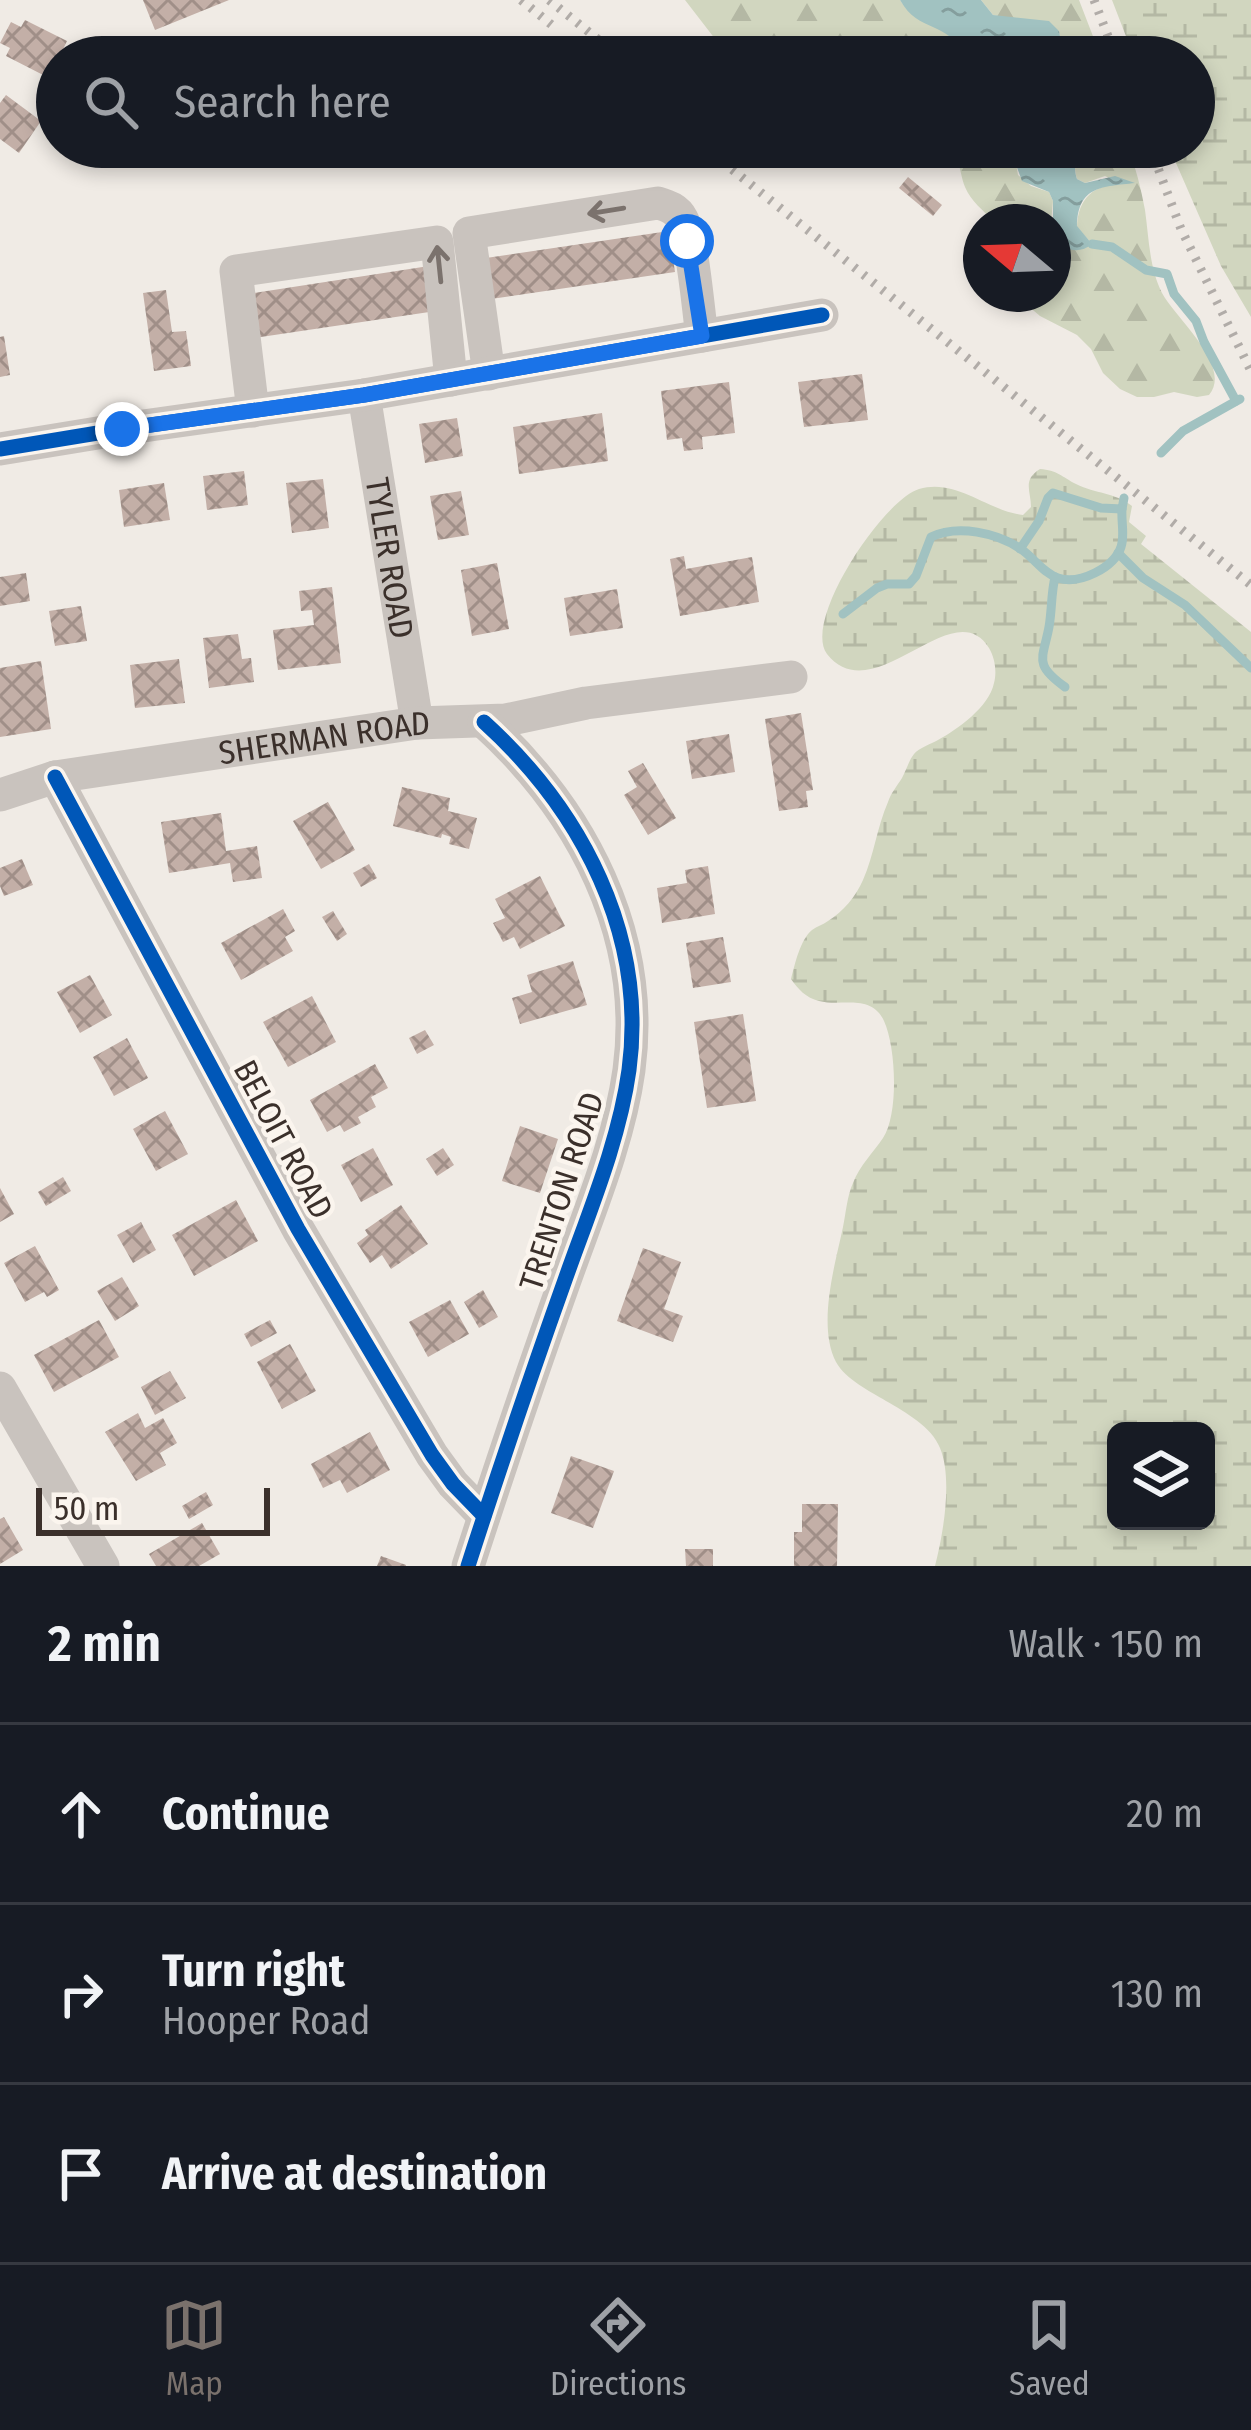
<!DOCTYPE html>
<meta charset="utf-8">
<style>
:root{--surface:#171b24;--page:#242831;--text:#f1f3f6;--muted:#9ea1a6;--line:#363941;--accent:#7a716c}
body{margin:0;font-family:"Fira Sans Condensed",sans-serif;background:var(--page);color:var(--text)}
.controls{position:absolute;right:36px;bottom:36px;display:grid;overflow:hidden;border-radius:18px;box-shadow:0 6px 18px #0003}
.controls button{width:108px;height:108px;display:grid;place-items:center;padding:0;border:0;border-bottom:3px solid var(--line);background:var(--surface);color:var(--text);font:60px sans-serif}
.compass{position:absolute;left:963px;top:204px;width:108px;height:108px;border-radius:50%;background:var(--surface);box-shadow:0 6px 18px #0003;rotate:289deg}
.scale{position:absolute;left:36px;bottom:30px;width:234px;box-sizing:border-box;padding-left:12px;border:6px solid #3b302b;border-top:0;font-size:33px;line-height:42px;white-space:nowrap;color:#3b302b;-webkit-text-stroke:9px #fbf5ee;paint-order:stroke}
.stop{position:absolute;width:36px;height:36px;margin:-27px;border:9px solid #1a73e8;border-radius:50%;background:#fff}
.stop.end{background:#1a73e8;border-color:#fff;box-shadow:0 3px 12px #0008}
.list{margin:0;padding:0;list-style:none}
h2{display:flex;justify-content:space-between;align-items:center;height:156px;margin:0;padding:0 48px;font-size:51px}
h2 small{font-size:39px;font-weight:400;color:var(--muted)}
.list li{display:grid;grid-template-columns:78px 1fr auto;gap:36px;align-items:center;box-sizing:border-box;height:180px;padding:0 48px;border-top:3px solid var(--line)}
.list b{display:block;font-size:45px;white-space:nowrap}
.list p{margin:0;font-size:39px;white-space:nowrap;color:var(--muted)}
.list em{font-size:39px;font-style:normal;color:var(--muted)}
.icon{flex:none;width:66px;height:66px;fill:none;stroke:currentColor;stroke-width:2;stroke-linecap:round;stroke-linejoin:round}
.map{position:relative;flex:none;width:1251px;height:1566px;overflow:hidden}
.search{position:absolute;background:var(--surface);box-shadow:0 6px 18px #0003;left:36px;right:36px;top:36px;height:132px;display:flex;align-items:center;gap:30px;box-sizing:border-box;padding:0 42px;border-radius:66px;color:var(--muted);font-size:45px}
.sheet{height:696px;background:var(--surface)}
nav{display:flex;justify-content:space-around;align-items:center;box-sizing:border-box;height:168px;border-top:3px solid var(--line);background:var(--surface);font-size:33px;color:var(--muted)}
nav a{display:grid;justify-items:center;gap:6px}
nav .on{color:var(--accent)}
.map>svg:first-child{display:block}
.forest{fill:url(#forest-firs)}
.wetland{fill:url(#wetland-marsh);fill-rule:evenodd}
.water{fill:url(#water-ripples)}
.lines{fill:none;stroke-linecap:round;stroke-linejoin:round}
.stream{stroke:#a1c2c1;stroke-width:9}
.building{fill:url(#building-cross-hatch)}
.minor{stroke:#c9c3be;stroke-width:33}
.rail{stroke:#b1aca8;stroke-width:9;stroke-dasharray:3 9;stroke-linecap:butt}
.cycleway-casing{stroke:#fbf5ee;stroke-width:22}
.cycleway{stroke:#0057b8;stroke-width:15}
.oneway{stroke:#7b726d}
.route{stroke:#1a73e8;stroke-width:15}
.labels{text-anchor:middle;stroke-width:9;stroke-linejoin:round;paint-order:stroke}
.street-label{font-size:33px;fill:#3b302b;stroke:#fbf5ee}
</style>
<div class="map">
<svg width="1251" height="1566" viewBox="0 0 1251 1566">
<defs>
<pattern id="forest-firs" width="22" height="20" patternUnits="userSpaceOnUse" patternTransform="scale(3)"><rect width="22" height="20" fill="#d1d6bf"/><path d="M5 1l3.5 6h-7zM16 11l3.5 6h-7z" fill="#b4b8a4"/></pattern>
<pattern id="wetland-marsh" width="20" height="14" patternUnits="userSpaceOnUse" patternTransform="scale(3)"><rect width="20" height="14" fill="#d1d6bf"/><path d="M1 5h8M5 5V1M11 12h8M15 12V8" fill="none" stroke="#b4b8a4"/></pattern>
<pattern id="water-ripples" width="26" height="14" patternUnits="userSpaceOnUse" patternTransform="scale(3)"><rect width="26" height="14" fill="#a1c2c1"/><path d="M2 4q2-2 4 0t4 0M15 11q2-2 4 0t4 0" fill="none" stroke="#849e9d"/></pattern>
<pattern id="building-cross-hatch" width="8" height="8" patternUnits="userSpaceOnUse" patternTransform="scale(3)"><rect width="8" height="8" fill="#c3afa7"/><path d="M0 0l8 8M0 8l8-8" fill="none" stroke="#a08f88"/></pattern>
</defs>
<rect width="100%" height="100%" fill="#f0ebe5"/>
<g class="forest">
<path d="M685 0H900C919 30 948 20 965 57H729Z"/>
<polygon points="981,0 1079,0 1101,57 1064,57 1059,31 993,15"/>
<path d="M949 147H1013L1018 175 1031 186 1049 192 1053 201 1051 222H993C984 210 971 202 965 187 959 171 961 160 949 147Z"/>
<path d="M1082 147H1128C1136 168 1141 189 1145 210 1149 238 1149 267 1162 293 1176 319 1233 366 1209 395L1197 397 1174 392 1154 397H1137L1120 389 1103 373 1091 349 1077 335 1040 316 1014 294H1053V239L1061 247 1092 244 1077 227C1078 198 1094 184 1122 184L1105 176 1085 183 1077 179C1073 166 1075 158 1082 147Z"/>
</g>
<g class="wetland">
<polygon points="1112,0 1251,0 1251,317 1221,266 1169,147 1194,147 1194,57 1134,57"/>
<path d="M1040 469C1057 470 1062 477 1076 484 1096 494 1114 492 1132 506L1129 522 1146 536 1141 544 1251 632V1566H935C943 1535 953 1479 940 1448 932 1427 905 1412 886 1401 870 1391 846 1380 836 1362 817 1325 835 1265 843 1227 846 1213 847 1196 853 1183 860 1165 873 1153 883 1138 899 1114 896 1047 884 1021 871 993 841 1007 819 1001 806 998 798 989 791 979 795 964 800 940 812 930 817 926 823 925 828 921 843 912 856 896 863 880 874 855 877 827 888 802 891 793 897 786 902 778 906 771 909 760 914 754 919 748 931 744 938 740 958 729 989 707 994 683 997 672 995 658 989 648 953 590 874 713 827 654 802 621 883 500 919 489 957 478 987 511 1023 515L1031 507C1031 491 1022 480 1040 469ZM1206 1431V1521H1116V1431Z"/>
</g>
<g class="water">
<path d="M900 0H981L993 15 1049 21 1059 31 1064 57H965C947 19 919 34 900 0Z"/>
<path d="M1013 147H1082C1075 158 1073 167 1077 179L1085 183 1115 176 1135 183C1103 187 1078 185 1077 226L1092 244C1079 255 1064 250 1053 239V201L1049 192 1022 181 1015 162Z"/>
</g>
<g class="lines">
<g class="stream">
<polyline points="1092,244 1112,247 1146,270 1167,274 1174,294 1196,321 1204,342 1236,401"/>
<polyline points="1161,453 1183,431 1240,399"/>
<polyline points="1020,549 1039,521 1048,498 1053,493 1101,508 1122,509 1124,498"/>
<polyline points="1118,553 1143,578 1185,605 1251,668"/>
<path d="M1055 577C1051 594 1052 610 1049 627 1043 659 1033 664 1065 687"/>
<path d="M843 614 877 588 887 584H909L916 576 931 537C958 524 997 533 1021 549 1034 558 1043 573 1058 578 1079 585 1114 568 1121 547 1125 535 1121 522 1122 509"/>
</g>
</g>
<g class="building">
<polygon points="143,0 229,0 155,30"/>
<polygon points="25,20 67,41 49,78 6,56 10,48 0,43 11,22 21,27"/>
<polygon points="6,95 41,121 19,153 0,139 0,103"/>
<polygon points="908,177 942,205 933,216 899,188"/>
<polygon points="669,231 675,272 491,299 486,258"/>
<polygon points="429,266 436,311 254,338 248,294"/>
<polygon points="166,290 172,332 186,331 191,366 154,371 143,293"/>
<polygon points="4,336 10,375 0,377 0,337"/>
<polygon points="862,374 868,420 804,427 798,382"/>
<polygon points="729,382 735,433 702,437 703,449 684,451 682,438 667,440 661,391"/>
<polygon points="602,413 608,461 519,474 513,427"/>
<polygon points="457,418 463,456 425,463 419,424"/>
<polygon points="244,471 248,505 207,510 203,476"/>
<polygon points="323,479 329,528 292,533 286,483"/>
<polygon points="164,483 170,520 124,527 119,490"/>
<polygon points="461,491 469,535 438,540 430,496"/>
<polygon points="684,556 686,569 752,557 759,602 680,616 670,559"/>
<polygon points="497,563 509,629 472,636 461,570"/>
<polygon points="26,573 30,601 0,606 0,577"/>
<polygon points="332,587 341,663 278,670 273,630 314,625 312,610 301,611 299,591"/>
<polygon points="617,589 623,628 570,636 564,598"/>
<polygon points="81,606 87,641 55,646 49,611"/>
<polygon points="238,634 242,659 251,658 254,682 209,688 203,638"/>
<polygon points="179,659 185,703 135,708 130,665"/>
<polygon points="41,661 51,729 0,737 0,668"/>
<polygon points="801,713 813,790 806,791 808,807 779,811 765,719"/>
<polygon points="729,734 735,772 692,779 686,741"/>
<polygon points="643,763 676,818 648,835 624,795 637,787 628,771"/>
<polygon points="402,787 450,798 448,811 477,818 469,849 449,844 451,837 442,834 441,838 393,826"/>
<polygon points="328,802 355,850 321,869 293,821"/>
<polygon points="221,813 226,851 257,846 262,878 233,882 230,863 169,873 161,822"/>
<polygon points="22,859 33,885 4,896 0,886 0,868"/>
<polygon points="369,864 377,878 361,887 353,873"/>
<polygon points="708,866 715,914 662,923 657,888 687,883 685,870"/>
<polygon points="540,876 565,926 520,949 514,937 503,942 493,923 505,918 495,899"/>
<polygon points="283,909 295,931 285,937 293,951 241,980 221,943"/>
<polygon points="333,911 347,934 337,941 322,917"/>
<polygon points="723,937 731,982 693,988 686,943"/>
<polygon points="573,961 587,1005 520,1024 512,998 532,992 527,975"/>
<polygon points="90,975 112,1015 80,1033 57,992"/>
<polygon points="312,996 336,1042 288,1067 263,1022"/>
<polygon points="743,1014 756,1101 707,1108 694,1022"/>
<polygon points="425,1030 434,1045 417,1054 409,1038"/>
<polygon points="127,1038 148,1078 114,1096 93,1057"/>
<polygon points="375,1064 388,1088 371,1097 376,1107 358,1117 361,1123 344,1132 340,1125 327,1132 310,1100"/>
<polygon points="165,1111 188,1154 156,1171 133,1129"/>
<polygon points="520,1126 558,1139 540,1193 502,1181"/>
<polygon points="373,1148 393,1185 361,1202 341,1165"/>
<polygon points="443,1148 454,1165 437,1176 426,1159"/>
<polygon points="63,1177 71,1191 46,1206 38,1192"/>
<polygon points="0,1188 14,1214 0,1222"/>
<polygon points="236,1200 258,1241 194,1276 172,1235"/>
<polygon points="401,1205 428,1244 391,1269 382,1255 370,1263 357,1243 368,1235 365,1230"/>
<polygon points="141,1222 156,1250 133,1263 117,1235"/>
<polygon points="35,1246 59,1290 47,1297 44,1292 25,1302 4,1263"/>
<polygon points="643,1248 681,1262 664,1309 683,1316 673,1342 617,1321"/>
<polygon points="122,1277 139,1306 115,1321 97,1291"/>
<polygon points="483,1290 498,1317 479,1328 464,1302"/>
<polygon points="450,1300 469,1334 428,1357 409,1322"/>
<polygon points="99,1320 119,1357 54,1392 34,1355"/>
<polygon points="270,1320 277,1333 251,1347 244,1334"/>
<polygon points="290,1344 316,1391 282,1409 257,1362"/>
<polygon points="170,1371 186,1398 155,1415 141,1387"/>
<polygon points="138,1413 145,1428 163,1418 177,1443 160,1453 166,1465 136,1481 105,1432"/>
<polygon points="370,1432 390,1470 347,1493 340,1480 323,1488 311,1464"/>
<polygon points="571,1456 614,1471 593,1528 551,1513"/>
<polygon points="206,1492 213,1505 189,1519 182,1506"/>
<polygon points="802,1504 838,1504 837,1566 794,1566 794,1532 802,1532"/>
<polygon points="4,1517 23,1550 0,1564 0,1519"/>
<polygon points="202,1523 220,1554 199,1566 156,1566 149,1554"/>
<polygon points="685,1549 713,1549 713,1566 686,1566"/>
<polygon points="381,1556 406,1565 406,1566 377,1566"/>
</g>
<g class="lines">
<g class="minor">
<path d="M489 374 469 233 658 203C668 206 677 209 682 219 693 240 698 309 702 336"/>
<path id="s1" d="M364 395 417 723"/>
<polyline points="253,411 236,271 437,242 451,380"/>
<polyline points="0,449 122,429 364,395 822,315"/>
<polyline points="55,777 298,1229 432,1455 453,1484 484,1516"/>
<path id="s2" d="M0 795 55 777 417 723 506 720 586 703 791 677"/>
<polyline points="0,1388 103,1566"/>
<path d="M468 1566C499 1470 531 1375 565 1280 589 1212 619 1142 629 1070 647 935 582 811 484 722"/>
</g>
<g class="rail">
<polyline points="521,0 558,30"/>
<polyline points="549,0 620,57"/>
<polyline points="1094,0 1116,57"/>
<polyline points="704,147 1251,585"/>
<polyline points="1150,147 1181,229 1251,371"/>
</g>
<g class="cycleway-casing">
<g id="cycleway">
<polyline points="0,449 122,429 364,395 822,315"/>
<polyline points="55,777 298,1229 432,1455 453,1484 484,1516"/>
<path d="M468 1566C499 1470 531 1375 565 1280 589 1212 619 1142 629 1070 647 935 582 811 484 722"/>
</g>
</g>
<use href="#cycleway" class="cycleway"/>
</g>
<defs><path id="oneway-shaft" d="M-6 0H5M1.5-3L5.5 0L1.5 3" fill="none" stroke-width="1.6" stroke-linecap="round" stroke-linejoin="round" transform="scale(3)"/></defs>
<g class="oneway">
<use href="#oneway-shaft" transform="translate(606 211) rotate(171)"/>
<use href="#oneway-shaft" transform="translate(439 264) rotate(-96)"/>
</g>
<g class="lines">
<polyline class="route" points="122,429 364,395 702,336 687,241"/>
</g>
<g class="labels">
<g class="street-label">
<text dy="12" stroke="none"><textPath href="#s1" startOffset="165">TYLER ROAD</textPath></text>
<text dy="12" stroke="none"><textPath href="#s2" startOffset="330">SHERMAN ROAD</textPath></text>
<text transform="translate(284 1139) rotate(62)" y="12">BELOIT ROAD</text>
<text transform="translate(561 1191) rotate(-72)" y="12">TRENTON ROAD</text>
</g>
</g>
</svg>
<div class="controls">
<button><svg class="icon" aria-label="layers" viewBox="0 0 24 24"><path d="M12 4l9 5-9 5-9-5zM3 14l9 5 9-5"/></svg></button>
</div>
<svg class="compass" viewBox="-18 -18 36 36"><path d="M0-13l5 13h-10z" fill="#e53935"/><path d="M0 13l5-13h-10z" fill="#9ea1a6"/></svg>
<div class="scale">50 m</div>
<div class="stop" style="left:687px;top:241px"></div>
<div class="stop end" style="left:122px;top:429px"></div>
<div class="search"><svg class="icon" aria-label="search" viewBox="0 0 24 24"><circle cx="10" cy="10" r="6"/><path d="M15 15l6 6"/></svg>Search here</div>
</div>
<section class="sheet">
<h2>2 min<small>Walk · 150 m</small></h2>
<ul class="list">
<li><svg class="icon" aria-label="ahead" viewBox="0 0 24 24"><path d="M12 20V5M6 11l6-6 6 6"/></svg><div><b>Continue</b></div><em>20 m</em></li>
<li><svg class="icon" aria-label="right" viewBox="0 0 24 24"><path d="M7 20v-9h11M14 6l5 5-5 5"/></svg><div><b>Turn right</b><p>Hooper Road</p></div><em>130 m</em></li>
<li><svg class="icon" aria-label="arrive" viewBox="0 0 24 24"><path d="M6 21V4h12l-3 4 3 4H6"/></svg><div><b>Arrive at destination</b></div></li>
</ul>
</section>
<nav>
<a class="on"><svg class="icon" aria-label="map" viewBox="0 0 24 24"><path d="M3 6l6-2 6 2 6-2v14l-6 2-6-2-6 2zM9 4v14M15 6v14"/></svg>Map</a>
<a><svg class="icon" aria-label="directions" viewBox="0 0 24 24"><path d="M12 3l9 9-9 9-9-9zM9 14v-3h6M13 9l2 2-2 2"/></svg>Directions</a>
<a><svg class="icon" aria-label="saved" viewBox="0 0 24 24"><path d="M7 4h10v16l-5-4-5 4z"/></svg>Saved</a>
</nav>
